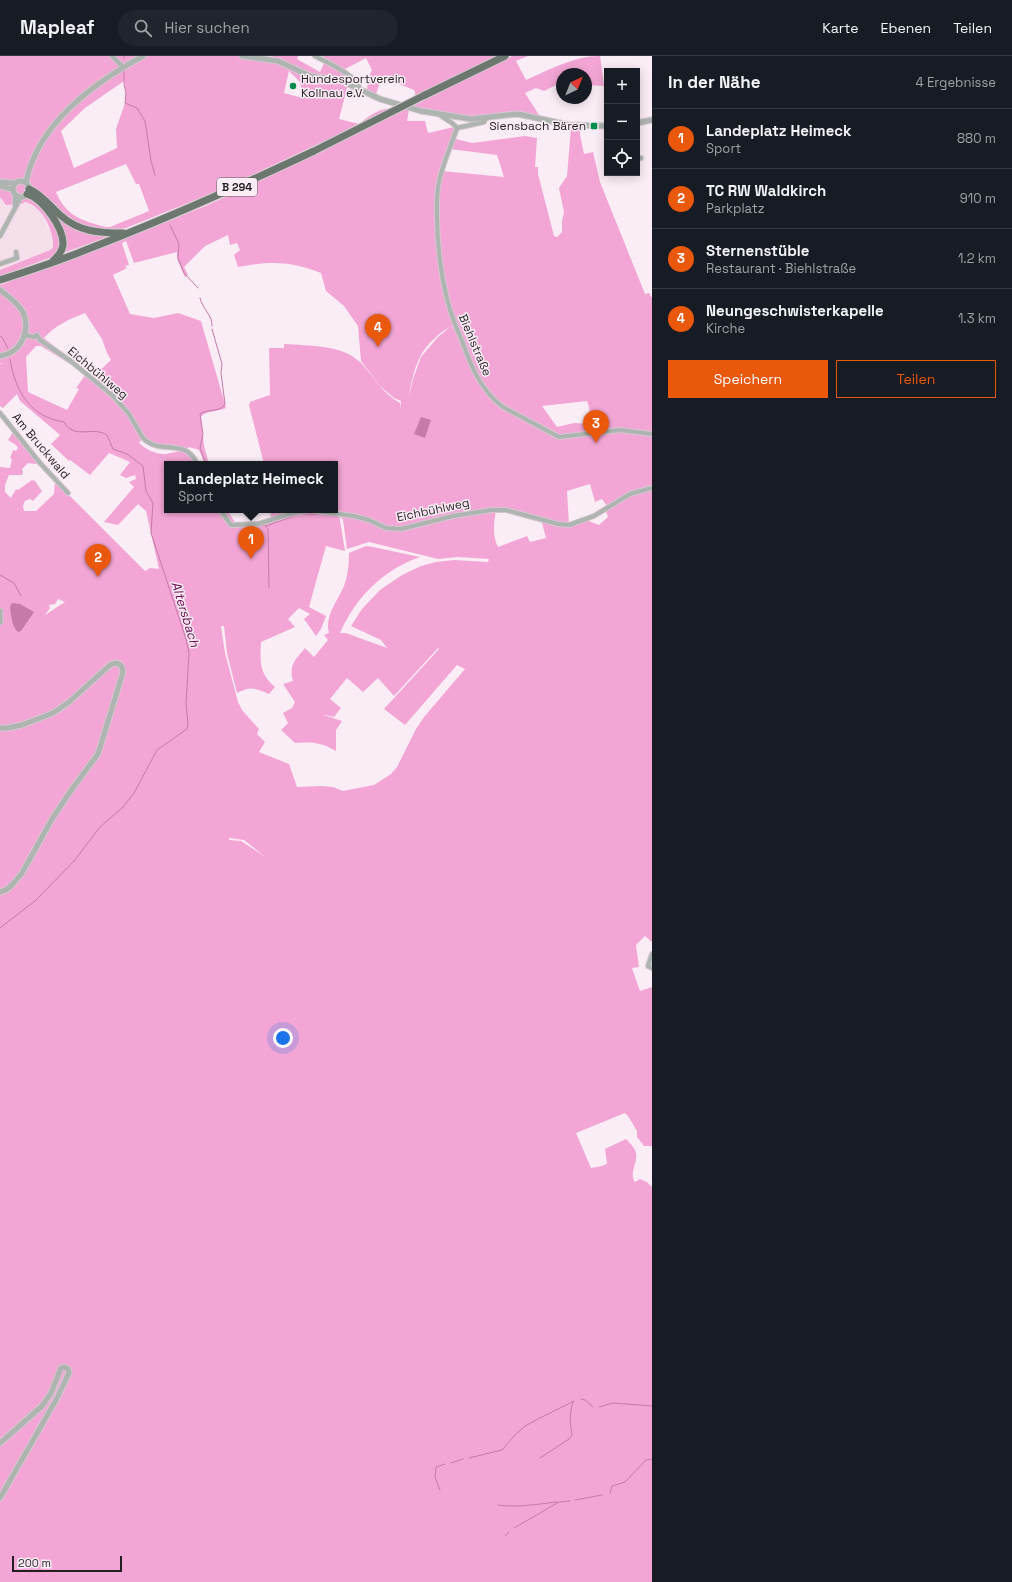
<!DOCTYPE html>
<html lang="de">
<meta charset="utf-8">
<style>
:root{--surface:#171b24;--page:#20242c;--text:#f1f3f6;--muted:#9ea1a6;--line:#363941;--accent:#ea580c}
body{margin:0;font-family:"Space Grotesk",sans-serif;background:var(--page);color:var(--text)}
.controls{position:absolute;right:12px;top:12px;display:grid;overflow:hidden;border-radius:0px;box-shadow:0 2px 10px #0003}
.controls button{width:36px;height:36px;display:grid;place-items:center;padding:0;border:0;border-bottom:1px solid var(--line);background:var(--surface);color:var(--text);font:20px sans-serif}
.compass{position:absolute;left:556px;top:12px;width:36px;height:36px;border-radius:50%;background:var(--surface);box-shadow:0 2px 10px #0003;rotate:43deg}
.scale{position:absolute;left:12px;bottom:10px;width:110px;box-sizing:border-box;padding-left:4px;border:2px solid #231e21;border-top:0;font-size:11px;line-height:14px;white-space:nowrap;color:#231e21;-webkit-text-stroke:3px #fbedf5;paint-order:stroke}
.you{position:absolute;left:283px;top:982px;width:14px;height:14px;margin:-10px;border:3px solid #fff;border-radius:50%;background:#1a73e8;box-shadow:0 0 0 6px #1a73e833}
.badge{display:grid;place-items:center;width:26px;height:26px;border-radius:50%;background:var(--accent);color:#fff;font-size:13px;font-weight:700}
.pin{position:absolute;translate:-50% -33px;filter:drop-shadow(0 1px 2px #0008)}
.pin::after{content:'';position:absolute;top:21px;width:14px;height:12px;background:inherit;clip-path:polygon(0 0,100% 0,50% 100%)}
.popup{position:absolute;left:164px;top:405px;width:174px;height:52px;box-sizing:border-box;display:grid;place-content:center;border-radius:0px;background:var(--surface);filter:drop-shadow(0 1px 3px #0005);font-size:13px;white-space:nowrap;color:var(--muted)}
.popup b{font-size:15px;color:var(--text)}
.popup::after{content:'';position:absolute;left:50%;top:100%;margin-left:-8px;border:8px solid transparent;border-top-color:var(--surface)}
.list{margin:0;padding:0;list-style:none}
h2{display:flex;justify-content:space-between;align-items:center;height:52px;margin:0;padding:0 16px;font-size:17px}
h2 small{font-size:13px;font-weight:400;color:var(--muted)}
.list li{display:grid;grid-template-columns:26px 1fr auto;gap:12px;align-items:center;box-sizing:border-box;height:60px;padding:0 16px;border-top:1px solid var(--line)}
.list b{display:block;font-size:15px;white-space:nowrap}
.list p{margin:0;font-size:13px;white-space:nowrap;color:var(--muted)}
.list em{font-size:13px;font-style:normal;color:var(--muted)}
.actions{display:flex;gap:8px;padding:12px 16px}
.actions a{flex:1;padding:9px 0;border:1px solid var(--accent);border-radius:0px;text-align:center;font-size:14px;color:var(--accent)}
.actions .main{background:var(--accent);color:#fff}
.icon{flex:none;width:22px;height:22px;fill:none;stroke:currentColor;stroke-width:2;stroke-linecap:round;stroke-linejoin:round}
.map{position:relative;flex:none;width:652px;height:1526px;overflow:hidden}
header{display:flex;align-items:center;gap:24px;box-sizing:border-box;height:56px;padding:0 20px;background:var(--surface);border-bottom:1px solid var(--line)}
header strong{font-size:19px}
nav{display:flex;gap:22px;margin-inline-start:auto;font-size:14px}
.search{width:280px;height:36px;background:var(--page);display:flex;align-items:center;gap:10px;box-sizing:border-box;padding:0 14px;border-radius:22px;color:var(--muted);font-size:15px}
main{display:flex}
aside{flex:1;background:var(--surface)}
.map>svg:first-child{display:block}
.built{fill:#f5dfeb}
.green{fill:#f3a6d5;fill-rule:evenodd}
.water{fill:#c57aa9}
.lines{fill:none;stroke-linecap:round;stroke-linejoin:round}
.stream{stroke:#c57aa9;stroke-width:1}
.minor-casing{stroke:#d4c8cf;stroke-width:6}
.tertiary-casing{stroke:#d4c8cf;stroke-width:7}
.trunk-casing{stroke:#d4c8cf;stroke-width:9}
.minor{stroke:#aeb4b0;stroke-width:4}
.tertiary{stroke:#aeb4b0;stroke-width:5}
.trunk{stroke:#6c776f;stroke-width:7}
.trunk-bridge-casing{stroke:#d4c8cf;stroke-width:9;stroke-linecap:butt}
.trunk-bridge{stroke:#6c776f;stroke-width:7}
.poi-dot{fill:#038e4d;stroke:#fbedf5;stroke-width:1.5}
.labels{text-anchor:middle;stroke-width:3;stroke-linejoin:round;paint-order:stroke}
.shield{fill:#fbedf5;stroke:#645c61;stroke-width:1}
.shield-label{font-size:11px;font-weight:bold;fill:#231e21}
.poi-label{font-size:12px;fill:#231e21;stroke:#fbedf5;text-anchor:start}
.street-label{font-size:12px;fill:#231e21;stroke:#fbedf5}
.water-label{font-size:13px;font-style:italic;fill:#680d50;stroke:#fbedf5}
</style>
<header>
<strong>Mapleaf</strong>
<div class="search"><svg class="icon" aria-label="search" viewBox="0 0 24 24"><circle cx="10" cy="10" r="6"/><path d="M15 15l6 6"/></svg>Hier suchen</div>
<nav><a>Karte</a><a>Ebenen</a><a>Teilen</a></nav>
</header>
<main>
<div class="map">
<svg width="652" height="1526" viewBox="0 0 652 1526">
<rect width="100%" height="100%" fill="#fbedf5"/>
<polygon class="built" points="0,141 6,149 22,148 25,146 36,151 41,156 51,178 53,192 50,194 0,214"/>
<g class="green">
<path d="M0 0H242L281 6 278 2 270 0H298L297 3 320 16 325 5 323 0H496L415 40V36L414 34 382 21 376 38 367 34 368 22 372 14 366 2 345 13V17L342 25 348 28 339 63 359 68C376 54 387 49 409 54L407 65H425L428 77 454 71H455L452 82 472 87 525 80 537 82 535 111H538V118L554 180 557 181 562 176V165L564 156 559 132 567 120 571 72 580 71V79L584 98 593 96 600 126 645 238 649 237 652 242V377L620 374 652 378V886L645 880 636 889 639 911 632 912 640 935 652 931V1090H644L637 1081V1075L628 1060 625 1057 576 1077 591 1112 602 1110 607 1108 605 1093 626 1083C629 1086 633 1090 635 1094 640 1106 628 1115 635 1126L640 1123 647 1126 652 1131V1526H0V411L10 412 12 403 10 402 13 394 16 395 18 392 16 389 8 384 13 376 38 406 36 408 28 407 22 413 23 416 22 419H9L5 429V436L11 442 16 433 18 434 32 424 35 425 42 435 33 445 30 443 25 445 23 450 24 455H36L54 438 55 427 68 440H70L145 515 150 512 159 513 146 455 138 448 118 469 104 466 134 431 129 426 136 423 135 419 126 422 120 419 130 406 109 397 90 419 70 404 69 405 51 388 60 379 20 345 17 338 3 352 0 350V308L2 307H0V229L8 226V225L121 184 208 149 324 95 320 87 220 134 126 172 107 175V181L0 220V214L50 194 53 192C54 176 43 150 25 146L22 148 6 149 0 141ZM289 15 300 26 303 42 284 37ZM124 25 126 37 125 47 116 73 117 92 74 112 61 75 85 52ZM450 93 497 99 504 121 442 115ZM126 108 136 128H139L149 155 110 171H106C82 165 66 160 56 136ZM228 179 230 189 237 187 240 194 234 199 238 211C270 205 290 205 321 217L326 235 344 250 358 270 361 305 380 330 394 342 401 345 400 353V347C381 336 375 322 361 307 342 288 309 290 284 288V292H269L270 339 250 346 249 349 264 408H335V454H270L271 464 258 468H236L227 454H167V408H198L193 399 187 393 189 391 199 394 205 408H209L204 390 201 361C206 354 218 356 226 352L225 348 201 265 178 257 154 262 130 258 113 219 127 212 125 210 129 209 122 187 126 185 134 207 177 196V203L185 221 188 219 184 211 205 190ZM85 257 102 283 107 297 111 304 93 321 44 282C55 269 70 263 85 257ZM456 269C468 297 477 331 504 349 499 346 493 343 488 339 474 328 462 287 455 270L450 271 438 281 421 301 413 323 409 340C411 327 414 313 420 301 425 290 444 271 456 269ZM36 290H41L86 318 76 332 79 333 67 354 28 336 26 301ZM587 345 589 351 591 368 574 367 557 371 542 350ZM142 383C153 395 168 392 183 395 177 395 172 397 166 398 157 399 145 393 139 387ZM590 428 595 446 602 443 607 450 605 453 608 461 599 469 586 464 569 469 567 435ZM496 454 528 459 541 463 546 482 530 486 527 480 498 491C492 480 494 466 496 454ZM339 458 343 464 347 493 369 486 438 503 458 501 489 503 488 506 454 504 436 506 421 510 402 519 380 534 362 553 351 570 381 584 387 592 346 577H340C356 541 383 514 420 501L373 491 366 490 349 497C349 508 348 519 344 530 338 544 324 561 329 577L324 579 328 584 314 601 305 592C296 603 288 610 293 625L283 628 295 646 292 652 283 657 288 667 281 674 295 687C312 686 320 686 336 695V674L342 665 321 658 334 661 341 652 330 643 347 622 363 636 378 622 394 640 438 592 439 593 384 653 405 669 457 609 465 613 424 661 416 673 397 711 391 718 374 729 343 735 333 731 321 730 297 731 289 708 259 696 265 686 257 678 259 673 242 654 238 646 225 597 221 570H224L227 597 237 637C252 630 254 632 269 638L275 631C259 617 260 606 261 586L295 571 288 563 299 552 310 558 304 563 316 580 321 573 326 560 309 551 326 490 345 495ZM58 543 65 546 45 559 50 552 49 549 55 548ZM229 782 244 784 264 800 241 785 229 784Z"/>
<path d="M512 0H528L516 5 526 24C549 14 574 0 600 0L604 30 586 29V18H562V26L544 35 536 32 525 37 539 59 517 55 467 61 415 51V49Z"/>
</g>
<g class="water">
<polygon points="421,361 431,364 425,382 414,378"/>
<path d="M12 547 20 548 34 556 21 575 18 576C12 571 11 559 10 551Z"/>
</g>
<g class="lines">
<g class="stream">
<polyline points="124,2 124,0"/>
<polyline points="124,14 124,28 126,37 125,47 137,52 145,65 151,105 155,119"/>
<polyline points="170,169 179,188 178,202 184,217 198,232"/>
<path d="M200 242C202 252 213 260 212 270"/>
<polyline points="0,280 2,281 8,293"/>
<path d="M206 408 200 392 203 378 200 358C208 352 220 357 225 348L221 317 222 308 212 273"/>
<polyline points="302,458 321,458 339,461"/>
<polyline points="247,470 254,470"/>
<polyline points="259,470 265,469 268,473 269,531"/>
<polyline points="266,470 297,459"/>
<polyline points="0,519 14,527 21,540"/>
<path d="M0 872 35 845 74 805 100 771 123 751 134 737 157 694 187 673 188 668 186 648 189 597 186 583 151 477 153 447 146 435 143 410 127 398 113 393 107 379C95 371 81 380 70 373 68 372 65 368 64 366 30 361 15 335 10 303"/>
<polyline points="581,1343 585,1344 593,1351"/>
<polyline points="599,1351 613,1347 652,1350"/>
<polyline points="469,1402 502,1394 515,1379 525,1370 540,1362 574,1345"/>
<path d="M540 1402 569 1383 572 1379C570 1367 569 1358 573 1346"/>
<polyline points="451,1407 463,1403"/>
<polyline points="440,1434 435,1421 436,1411 445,1408"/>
<polyline points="610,1437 612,1430 625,1426 646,1404 652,1403"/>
<polyline points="575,1444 602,1439"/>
<path d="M498 1449C518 1452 537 1448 557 1446"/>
<polyline points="514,1472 559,1446 570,1445"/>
<polyline points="505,1480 509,1476"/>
</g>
<g class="minor-casing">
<g id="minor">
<polyline points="112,0 123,11"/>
<path d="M315 0C326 6 359 20 360 34"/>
<path d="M439 58C445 64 451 64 457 72L484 66 486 62"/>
<path d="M457 72C449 96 437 119 437 145 436 183 441 233 455 268 457 274 460 279 462 285 471 310 481 335 503 351L559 381 620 374 652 378"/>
<polyline points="637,103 641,102"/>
<polyline points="15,149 15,139"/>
<polyline points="0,180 21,141"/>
<polyline points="0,208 17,202 16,196"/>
<path d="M25 279 34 281 37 279 40 284 72 306 113 340 129 358 143 382C160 400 186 381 197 408"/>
<polyline points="0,357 40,407 68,437"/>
<polyline points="220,454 231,469 258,468 290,458 309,454 354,460 369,464 386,472 401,473 453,460 491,454 506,454 558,468 569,469 594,460 630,438 652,432"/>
<polyline points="652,898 648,910 652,912"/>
</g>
</g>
<g class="tertiary-casing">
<g id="tertiary">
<polyline points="242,0 278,5 310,20 342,25 380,43 421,55 471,63 518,58 569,69 607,70"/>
<polyline points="637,67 652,64"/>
<circle cx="21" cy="133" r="8"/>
<polyline points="0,126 14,127"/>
<path d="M26 126C38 67 94 27 143 0"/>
<polyline points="0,130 12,133"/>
<path d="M0 234C8 240 18 247 23 256 31 275 21 297 0 300"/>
<polyline points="0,555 0,566"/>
<polyline points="0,672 7,672 22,669 53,657 69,646 110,609 115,607 119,608 122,611 123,616 98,698 72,733 52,763 22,817 12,829 6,834 0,836"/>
<polyline points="0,1387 42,1350 51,1337 61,1312 64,1311 68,1313 69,1317 56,1344 0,1442"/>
</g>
</g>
<g class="trunk-casing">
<g id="trunk">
<polyline points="423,40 505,0"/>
<path d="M29 133C42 139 50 150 60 159 79 176 99 177 123 177"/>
<path d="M27 138C43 143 64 172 63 189 62 196 58 200 53 205"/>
<path d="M0 224C28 215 56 206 83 195 161 165 238 131 314 95"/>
</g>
</g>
<use href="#minor" class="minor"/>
<use href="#tertiary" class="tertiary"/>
<use href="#trunk" class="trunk"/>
<g class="trunk-bridge-casing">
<polyline id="trunk-bridge" points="314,95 423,40"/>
</g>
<use href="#trunk-bridge" class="trunk-bridge"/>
</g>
<g class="poi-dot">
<circle cx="293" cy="30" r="4"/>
<rect x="590" y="66" width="8" height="8" rx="2"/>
</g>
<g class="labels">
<rect class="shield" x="217" y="122" width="40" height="18" rx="3"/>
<g class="shield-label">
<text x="237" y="135">B 294</text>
</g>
<g class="poi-label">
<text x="301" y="27">Hundesportverein<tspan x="301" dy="14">Kollnau e.V.</tspan></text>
<text x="586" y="74" text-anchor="end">Siensbach Bären</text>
</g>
<g class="street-label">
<text transform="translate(475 289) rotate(67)" y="4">Biehlstraße</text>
<text transform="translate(98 317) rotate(40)" y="4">Eichbühlweg</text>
<text transform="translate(41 390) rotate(50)" y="4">Am Bruckwald</text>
<text transform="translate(433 454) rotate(-12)" y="4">Eichbühlweg</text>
</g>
<g class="water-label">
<text transform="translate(186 558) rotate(73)" y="5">Altersbach</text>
</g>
</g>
</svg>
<div class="controls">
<button>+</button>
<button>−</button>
<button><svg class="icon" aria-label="locate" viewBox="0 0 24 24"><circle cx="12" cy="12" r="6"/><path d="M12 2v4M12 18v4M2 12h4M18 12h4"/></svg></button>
</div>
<svg class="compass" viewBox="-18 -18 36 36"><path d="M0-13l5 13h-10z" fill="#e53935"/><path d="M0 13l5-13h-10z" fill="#9ea1a6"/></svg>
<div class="scale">200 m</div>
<div class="you"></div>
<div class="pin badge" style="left:251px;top:503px">1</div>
<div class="popup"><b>Landeplatz Heimeck</b>Sport</div>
<div class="pin badge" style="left:98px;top:521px">2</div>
<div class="pin badge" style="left:596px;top:387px">3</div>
<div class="pin badge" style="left:378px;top:291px">4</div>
</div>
<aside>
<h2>In der Nähe<small>4 Ergebnisse</small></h2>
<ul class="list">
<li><span class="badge">1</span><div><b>Landeplatz Heimeck</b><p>Sport</p></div><em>880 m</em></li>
<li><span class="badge">2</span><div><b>TC RW Waldkirch</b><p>Parkplatz</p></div><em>910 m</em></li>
<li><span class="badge">3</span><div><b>Sternenstüble</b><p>Restaurant · Biehlstraße</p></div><em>1.2 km</em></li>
<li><span class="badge">4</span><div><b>Neungeschwisterkapelle</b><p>Kirche</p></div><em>1.3 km</em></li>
</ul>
<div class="actions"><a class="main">Speichern</a><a>Teilen</a></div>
</aside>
</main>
